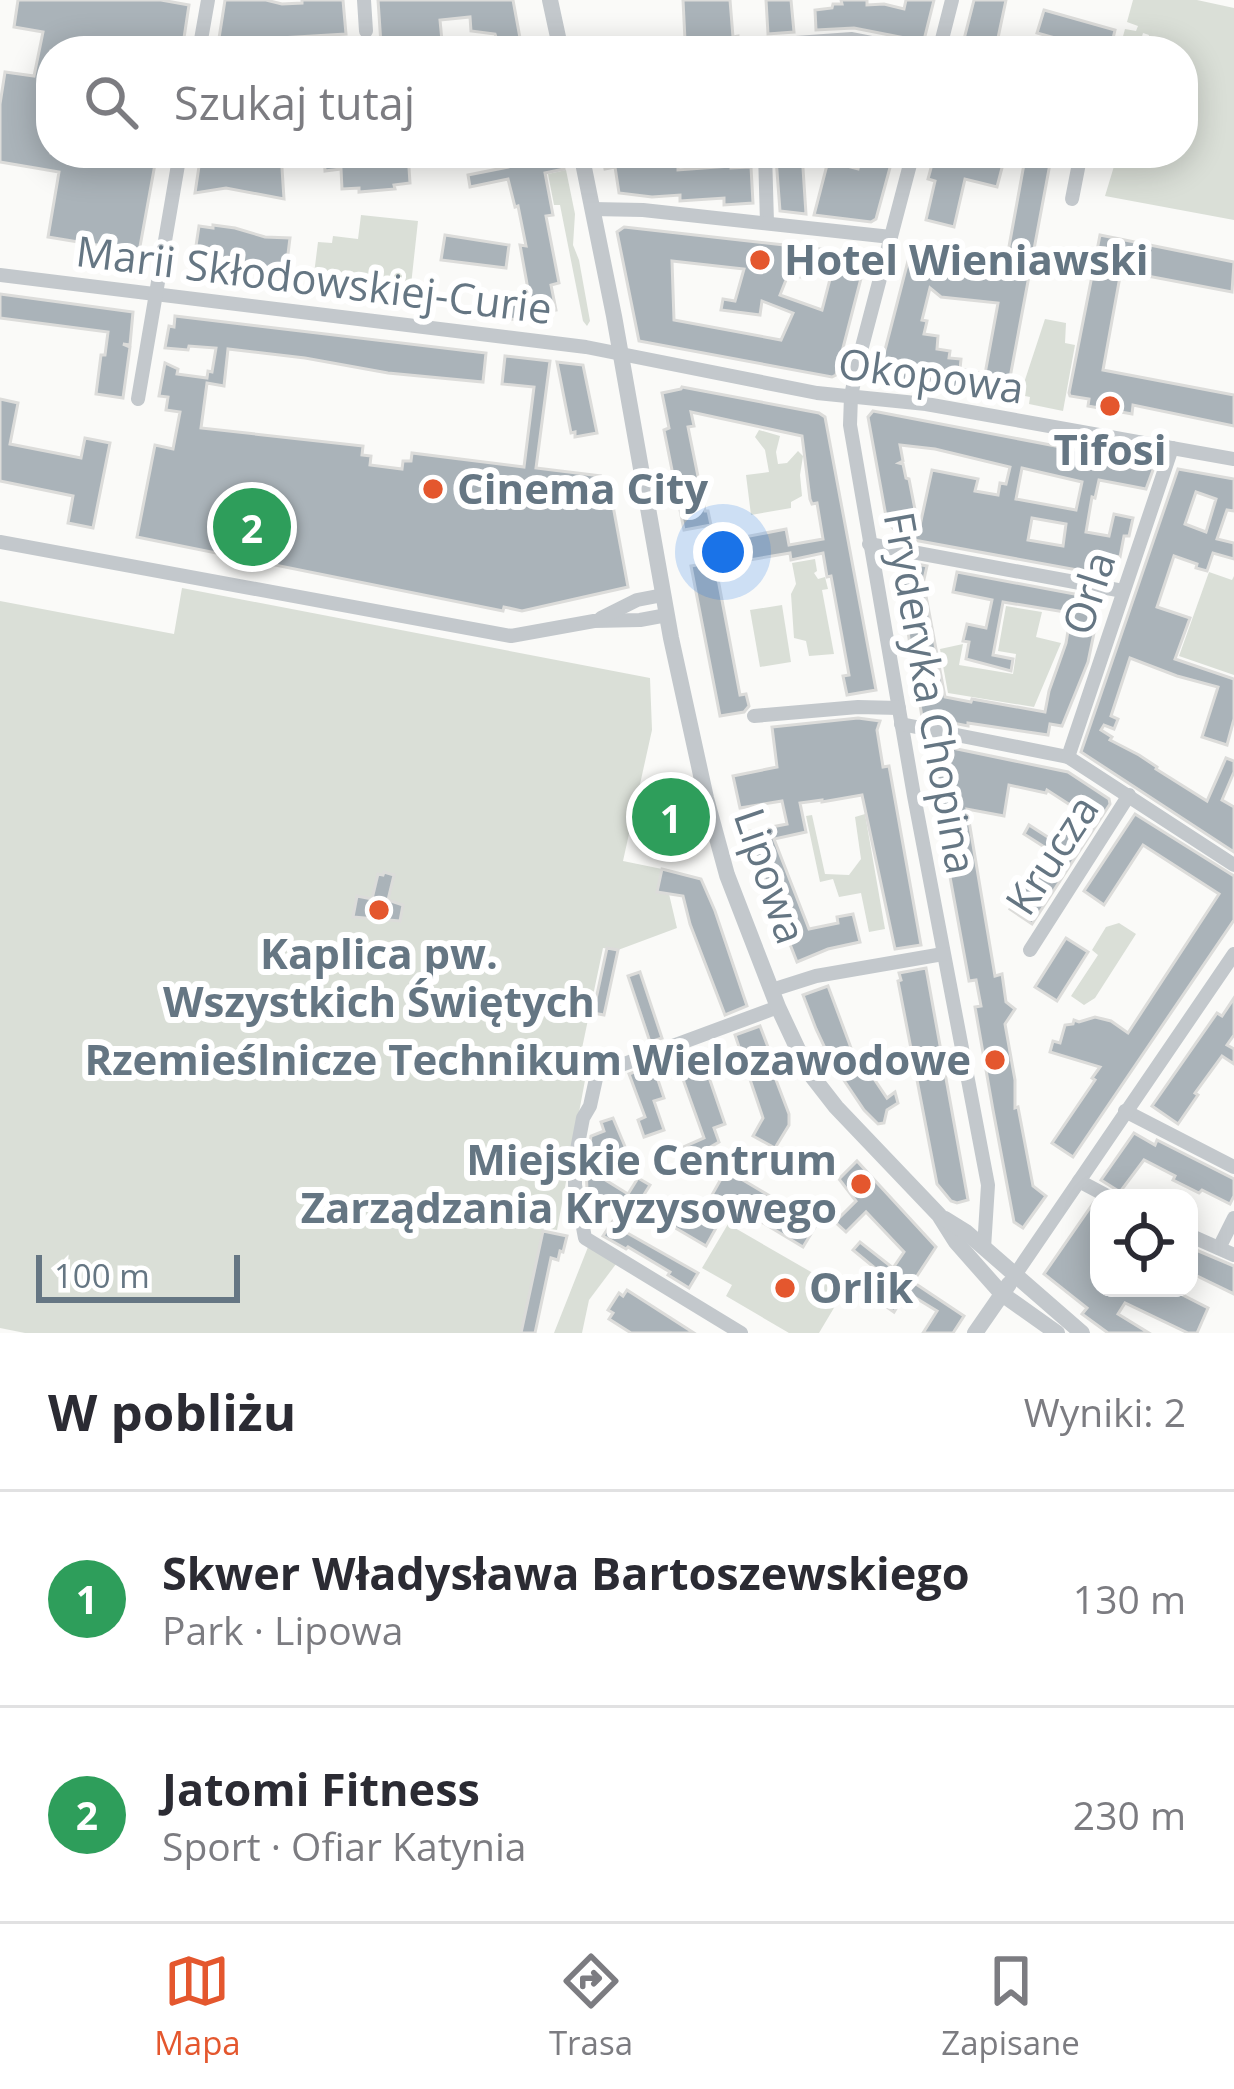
<!DOCTYPE html>
<html lang="pl">
<meta charset="utf-8">
<style>
:root{--surface:#fff;--page:#f7f7f7;--text:#2b2b33;--muted:#7c7c81;--line:#e1e1e2;--accent:#e4572e}
body{margin:0;font-family:"Open Sans",sans-serif;background:var(--page);color:var(--text)}
.controls{position:absolute;right:36px;bottom:36px;display:grid;overflow:hidden;border-radius:24px;box-shadow:0 6px 30px #0003}
.controls button{width:108px;height:108px;display:grid;place-items:center;padding:0;border:0;border-bottom:3px solid var(--line);background:var(--surface);color:var(--text);font:60px sans-serif}
.scale{position:absolute;left:36px;bottom:30px;width:204px;box-sizing:border-box;padding-left:12px;border:6px solid #657683;border-top:0;font-size:33px;line-height:42px;white-space:nowrap;color:#657683;-webkit-text-stroke:9px #fff;paint-order:stroke}
.you{position:absolute;left:723px;top:552px;width:42px;height:42px;margin:-30px;border:9px solid #fff;border-radius:50%;background:#1a73e8;box-shadow:0 0 0 18px #1a73e833}
.badge{display:grid;place-items:center;width:78px;height:78px;border-radius:50%;background:var(--accent);color:#fff;font-size:39px;font-weight:700}
.pin{position:absolute;translate:-50% -50%;border:6px solid #fff;box-shadow:0 3px 12px #0006}
.list{margin:0;padding:0;list-style:none}
h2{display:flex;justify-content:space-between;align-items:center;height:156px;margin:0;padding:0 48px;font-size:51px}
h2 small{font-size:39px;font-weight:400;color:var(--muted)}
.list li{display:grid;grid-template-columns:78px 1fr auto;gap:36px;align-items:center;box-sizing:border-box;height:216px;padding:0 48px;border-top:3px solid var(--line)}
.list b{display:block;font-size:45px;white-space:nowrap}
.list p{margin:0;font-size:39px;white-space:nowrap;color:var(--muted)}
.list em{font-size:39px;font-style:normal;color:var(--muted)}
.icon{flex:none;width:66px;height:66px;fill:none;stroke:currentColor;stroke-width:2;stroke-linecap:round;stroke-linejoin:round}
.map{position:relative;flex:none;width:1234px;height:1333px;overflow:hidden}
.search{position:absolute;background:var(--surface);box-shadow:0 6px 30px #0003;left:36px;right:36px;top:36px;height:132px;display:flex;align-items:center;gap:30px;box-sizing:border-box;padding:0 42px;border-radius:48px;color:var(--muted);font-size:45px}
.sheet{height:588px;background:var(--surface)}
nav{display:flex;justify-content:space-around;align-items:center;box-sizing:border-box;height:168px;border-top:3px solid var(--line);background:var(--surface);font-size:33px;color:var(--muted)}
nav a{display:grid;justify-items:center;gap:6px}
nav .on{color:var(--accent)}
.map>svg:first-child{display:block}
.green{fill:#dadfd7}
.building{fill:#aab3b9;stroke:#dcdcda;stroke-width:3;fill-rule:evenodd}
.lines{fill:none;stroke-linecap:round;stroke-linejoin:round}
.minor{stroke:#c3c8cc;stroke-width:14}
.tertiary{stroke:#c3c8cc;stroke-width:16}
.poi-dot{fill:#e4572e;stroke:#fff;stroke-width:4.5}
.labels{text-anchor:middle;stroke-width:12;stroke-linejoin:round;paint-order:stroke}
.poi-label{font-size:42px;font-weight:bold;fill:#657683;stroke:#fff;text-anchor:start}
.street-label{font-size:42px;fill:#657683;stroke:#fff}
</style>
<div class="map">
<svg width="1234" height="1333" viewBox="0 0 1234 1333">
<rect width="100%" height="100%" fill="#fafaf8"/>
<g class="green">
<polygon points="1133,0 1197,0 1234,8 1234,220 1105,196 1118,153 1183,153 1183,51 1145,51 1149,35 1143,33 1138,51 1119,51 1125,29 1136,31 1138,26 1127,22"/>
<polygon points="566,170 575,214 573,245 579,260 590,321 587,326 583,321 560,205 554,205 548,174"/>
<polygon points="361,215 418,221 411,285 314,274 318,242 332,243 333,236 358,239"/>
<polygon points="1045,319 1066,323 1065,343 1075,345 1063,411 1029,404 1030,397 1020,395"/>
<polygon points="759,430 780,436 776,452 778,464 787,463 798,451 803,456 800,475 802,496 791,502 791,508 751,515 746,475 769,472 765,450 755,437"/>
<polygon points="815,559 817,571 814,573 818,579 825,577 828,589 822,590 834,654 809,656 806,641 794,638 791,594 796,584 792,563"/>
<polygon points="1209,572 1232,580 1234,576 1234,675 1179,656"/>
<polygon points="182,588 650,678 652,730 623,861 662,869 657,891 669,894 677,928 618,950 603,948 576,1077 586,1075 557,1230 544,1228 521,1333 25,1333 0,1328 0,601 174,634"/>
<polygon points="782,605 791,662 760,667 750,610"/>
<polygon points="1006,606 1042,612 1036,637 1061,643 1034,707 948,693 940,649 963,644 959,665 1013,674 1016,654 998,651"/>
<polygon points="865,814 885,929 869,932 861,893 839,897 833,879 820,882 806,816 812,815 825,874 849,875 861,859 855,817"/>
<polygon points="1119,923 1136,934 1095,998 1084,1005 1071,996 1098,955 1092,950 1106,927"/>
<polygon points="728,1224 844,1291 819,1333 789,1333 726,1296 732,1285 702,1268"/>
<polygon points="588,1247 616,1264 589,1300 582,1333 554,1333"/>
</g>
<g class="building">
<polygon points="18,0 161,0 189,5 182,51 51,51 51,153 157,153 139,252 48,237 59,172 0,162 0,104 5,72 34,76 43,32 14,27"/>
<polygon points="225,0 266,0 282,4 302,3 302,0 343,0 346,34 281,38 281,42 258,43 256,51 217,51"/>
<polygon points="378,0 513,0 520,38 497,40 495,34 471,31 470,17 440,20 442,41 381,44"/>
<polygon points="683,0 730,0 733,37 738,36 739,51 681,51 681,40 685,40"/>
<polygon points="766,0 791,0 794,32 768,34"/>
<polygon points="841,0 867,0 867,5 884,4 904,9 906,0 934,0 923,44 915,40 854,28 816,30 815,10 832,8 833,4 842,4"/>
<polygon points="974,0 1006,0 998,38 1012,42 1010,51 961,51"/>
<polygon points="1044,10 1115,30 1110,51 1082,51 1084,46 1037,33"/>
<polygon points="201,153 281,153 284,199 226,188 195,193"/>
<polygon points="324,153 408,153 410,183 394,185 395,189 359,192 359,188 342,189 341,169 325,171"/>
<polygon points="531,153 561,153 564,169 545,173 553,215 546,216 559,283 551,285 556,310 545,312 543,323 510,319 513,294 529,295 520,245 526,246 518,206 515,207 508,179 470,187 468,175 533,162"/>
<polygon points="602,153 637,153 638,159 678,156 678,170 731,166 731,168 751,167 753,203 724,205 724,198 680,201 680,195 652,197 619,193 615,167 605,169"/>
<polygon points="779,153 802,153 806,214 780,211 776,158 779,158"/>
<polygon points="862,153 894,153 876,219 871,222 814,215 828,161 858,169"/>
<polygon points="935,153 973,153 972,157 1003,164 997,187 965,179 954,227 926,220 935,181 928,179"/>
<path d="M1026 153H1052L1006 399 992 396 991 399 878 377 908 261 1004 274ZM930 288 941 297 998 303 985 374 960 369 961 359 949 358 950 351 937 349 938 336 924 334 927 321 922 320Z"/>
<polygon points="213,225 235,228 265,237 290,238 286,270 194,259 199,226 213,228"/>
<path d="M624 227 864 254 866 259 836 375 832 377 639 341 617 232ZM672 261 744 269 735 301 723 299 721 310 760 315 762 301 793 313 781 340 674 320ZM809 272 830 279 822 310 780 295 788 275 808 278Z"/>
<polygon points="445,235 509,245 506,268 441,260"/>
<polygon points="1100,235 1234,262 1232,292 1121,271 1103,370 1234,395 1234,426 1133,405 1132,414 1088,406 1089,399 1070,396 1069,393"/>
<polygon points="0,294 133,312 130,345 123,344 130,347 123,398 96,394 101,355 105,355 108,332 0,318"/>
<polygon points="175,316 486,353 483,382 388,373 305,358 228,349 224,386 207,383 201,428 363,446 362,455 371,456 370,465 402,469 403,461 411,461 412,453 524,467 534,387 502,384 505,356 550,361 536,468 601,476 609,484 628,587 522,611 504,607 503,611 137,537 155,445 173,449 180,412 166,410 168,397 159,396 165,363 178,369 177,374 207,378 208,371 212,372 216,348 189,346 188,350 165,348 169,326 174,327"/>
<polygon points="557,362 583,365 597,433 575,437 575,432 571,433"/>
<polygon points="682,387 819,413 825,417 876,690 847,695 843,676 849,675 831,576 827,577 823,553 791,560 790,553 738,562 734,539 786,529 789,545 823,539 817,503 812,504 810,499 802,436 691,412 694,426 688,427 705,511 708,511 711,525 684,530 664,430 669,428 662,393 681,389"/>
<polygon points="0,399 18,403 10,444 81,458 85,438 110,443 93,528 68,523 73,496 0,481"/>
<path d="M873 411 1150 464 1153 470 1146 489 1099 480 1095 498 1092 497 1086 532 1109 536 1114 514 1133 518 1129 536H1124L1120 557 1114 556 1110 576 903 538 887 522 868 417ZM900 445 935 449 1010 467 1006 484 1000 483 998 495 975 491 978 479 932 470 919 530 909 479 906 478 903 464 899 463 903 461ZM1022 468 1082 482 1076 510 1016 499ZM1032 518 1066 524 1063 546 1028 540Z"/>
<path d="M1178 469 1234 479V511L1227 510 1217 539 1234 543V559L1213 553 1207 571 1196 568 1197 564 1174 556 1157 607 1190 618 1175 659 1234 679V719L1227 745 1202 737 1218 687 1177 676 1130 658 1111 716 1118 719 1114 729 1104 725 1101 730 1112 737 1110 740 1139 755 1157 767 1156 769 1207 801 1226 758 1234 761V772L1222 800 1234 807V852L1081 752ZM1196 492 1216 499 1206 532 1185 524Z"/>
<polygon points="896,560 927,566 920,597 926,596 945,697 971,702 972,699 1045,712 1049,691 1066,643 1071,613 1003,602 993,655 1013,659 1011,671 966,659 969,642 963,641 967,624 986,628 992,600 953,592 957,572 1101,599 1088,662 1062,726 1050,724 1048,735 968,723 968,726 922,717"/>
<polygon points="718,561 722,578 718,579 740,695 746,694 749,706 744,712 720,716 691,566"/>
<polygon points="858,718 880,721 877,730 883,767 889,766 921,945 895,949 862,795 822,802 822,800 800,803 806,832 774,839 809,929 838,923 837,917 853,914 860,942 828,949 797,962 746,832 787,824 782,801 740,808 733,776 777,767 772,727"/>
<polygon points="933,744 1068,772 1109,799 1110,804 1032,924 1010,909 1049,850 1024,834 1029,825 1057,843 1066,828 1070,830 1081,812 1047,790 1046,793 1009,785 1004,816 967,809 995,976 1002,974 1006,1002 1015,1009 1005,1024 1015,1080 1015,1108 1018,1107 1033,1186 1046,1196 1023,1228 1014,1222 993,1110 975,1007 981,1006 976,980 969,981 927,751"/>
<polygon points="1135,814 1234,876 1234,920 1073,1157 1052,1143 1095,1080 1092,1078 1100,1067 1050,1052 1053,1041 1060,1043 1065,1025 1073,1024 1074,1020 1079,1022 1095,1017 1111,1021 1128,1033 1219,894 1143,845 1104,905 1084,891"/>
<polygon points="662,869 701,879 715,911 747,1006 725,1015 690,924 683,896 657,892"/>
<polygon points="384,872 394,875 388,900 403,905 400,921 353,917 357,896 372,899 378,874 383,875"/>
<polygon points="1066,938 1088,952 1057,1001 1035,987"/>
<polygon points="607,948 618,950 604,1015 593,1013"/>
<polygon points="926,968 968,1200 957,1203 951,1201 937,1184 898,981 901,980 899,973"/>
<polygon points="640,972 662,1038 650,1042 628,976"/>
<polygon points="828,986 854,1056 858,1055 887,1098 895,1092 898,1103 887,1110 884,1123 878,1124 864,1110 831,1061 816,1029 803,995"/>
<polygon points="1234,998 1234,1035 1227,1045 1234,1049 1234,1064 1222,1056 1195,1093 1198,1095 1178,1124 1152,1106 1217,1013 1222,1016"/>
<polygon points="760,1026 774,1063 770,1064 789,1114 789,1125 775,1148 753,1136 763,1118 735,1035"/>
<polygon points="699,1048 725,1124 714,1128 719,1142 686,1161 681,1148 704,1138 675,1057"/>
<polygon points="653,1065 664,1098 654,1101 664,1130 644,1137 638,1120 645,1117 629,1074"/>
<polygon points="613,1118 629,1156 595,1167 589,1149 591,1136 604,1131 601,1122"/>
<polygon points="1134,1133 1155,1145 1157,1140 1234,1179 1234,1196 1230,1204 1202,1190 1199,1193 1173,1180 1175,1176 1144,1160 1120,1192 1101,1180"/>
<polygon points="857,1161 936,1247 913,1282 964,1316 953,1333 923,1333 937,1311 906,1292 894,1312 874,1298 887,1278 853,1250 860,1242 893,1268 904,1252 866,1212 846,1232 835,1222 856,1201 839,1179"/>
<polygon points="586,1168 628,1194 638,1178 650,1185 622,1230 698,1273 689,1288 668,1275 670,1272 628,1247 626,1249 603,1236 620,1210 587,1190"/>
<polygon points="726,1170 817,1224 803,1247 730,1203 706,1246 672,1226 683,1209 699,1218"/>
<polygon points="1094,1202 1099,1204 1099,1288 1169,1288 1208,1308 1197,1333 1188,1333 1125,1303 1118,1314 1149,1333 1108,1333 1082,1314 1087,1308 1044,1274"/>
<polygon points="543,1231 567,1236 563,1252 560,1251 558,1260 551,1258 535,1333 521,1333"/>
<polygon points="1189,1247 1234,1266 1234,1294 1189,1272"/>
<polygon points="627,1290 694,1333 631,1333 609,1319 613,1313 608,1310 619,1293 623,1296"/>
</g>
<g class="lines">
<g class="minor">
<polyline points="364,0 366,31"/>
<polyline points="199,51 208,0"/>
<polyline points="762,51 768,45 852,39 913,51"/>
<polyline points="939,51 952,0"/>
<polyline points="765,153 767,223"/>
<polyline points="913,153 858,362 851,396 850,425 914,796 988,1185 984,1248"/>
<polyline points="1072,199 1081,153"/>
<polyline points="592,209 643,210 891,237"/>
<polyline points="0,275 586,347 817,393 926,404 1234,459"/>
<polyline points="138,399 180,153"/>
<polyline points="0,542 511,636 594,621 640,620 667,615"/>
<polyline points="869,544 1123,591"/>
<polyline points="601,618 637,600 663,595"/>
<polyline points="754,716 858,707 899,708"/>
<polyline points="901,724 1068,757 1234,865"/>
<polyline points="1068,757 1172,448"/>
<polyline points="1030,950 1129,795"/>
<polyline points="772,990 816,976 943,954"/>
<polyline points="1125,1111 1234,1167"/>
<polyline points="1079,1181 1111,1198"/>
<polyline points="1189,1235 1234,1255"/>
<polyline points="1219,1248 1234,1218"/>
<polyline points="1015,1275 1234,954"/>
<polyline points="741,1333 585,1238 575,1185 575,1160 583,1118 590,1106 597,1074 778,1007"/>
</g>
<g class="tertiary">
<polyline points="550,0 561,51"/>
<polyline points="581,153 614,316 671,638 706,798 727,875 778,1007 808,1071 836,1107 939,1215 956,1242 1002,1294 1057,1333"/>
<polyline points="945,1219 966,1232 1082,1333"/>
<polyline points="975,1333 1009,1284"/>
</g>
</g>
<g class="poi-dot">
<circle cx="760" cy="260" r="12"/>
<circle cx="1110" cy="406" r="12"/>
<circle cx="433" cy="489" r="12"/>
<circle cx="379" cy="910" r="12"/>
<circle cx="995" cy="1060" r="12"/>
<circle cx="861" cy="1184" r="12"/>
<circle cx="785" cy="1288" r="12"/>
</g>
<g class="labels">
<g class="poi-label">
<text x="784" y="275">Hotel Wieniawski</text>
<text x="1110" y="465" text-anchor="middle">Tifosi</text>
<text x="457" y="504">Cinema City</text>
<text x="379" y="969" text-anchor="middle">Kaplica pw.<tspan x="379" dy="48">Wszystkich Świętych</tspan></text>
<text x="971" y="1075" text-anchor="end">Rzemieślnicze Technikum Wielozawodowe</text>
<text x="837" y="1175" text-anchor="end">Miejskie Centrum<tspan x="837" dy="48">Zarządzania Kryzysowego</tspan></text>
<text x="809" y="1303">Orlik</text>
</g>
<g class="street-label">
<text transform="translate(314 280) rotate(7)" y="15">Marii Skłodowskiej-Curie</text>
<text transform="translate(931 376) rotate(8)" y="15">Okopowa</text>
<text transform="translate(1089 593) rotate(-72)" y="15">Orla</text>
<text transform="translate(930 693) rotate(80)" y="15">Fryderyka Chopina</text>
<text transform="translate(1052 855) rotate(-57)" y="15">Krucza</text>
<text transform="translate(770 876) rotate(71)" y="15">Lipowa</text>
</g>
</g>
</svg>
<div class="controls">
<button><svg class="icon" aria-label="locate" viewBox="0 0 24 24"><circle cx="12" cy="12" r="6"/><path d="M12 2v4M12 18v4M2 12h4M18 12h4"/></svg></button>
</div>
<div class="scale">100 m</div>
<div class="you"></div>
<div class="pin badge" style="left:671px;top:817px;background:#2e9e5b">1</div>
<div class="pin badge" style="left:252px;top:527px;background:#2e9e5b">2</div>
<div class="search"><svg class="icon" aria-label="search" viewBox="0 0 24 24"><circle cx="10" cy="10" r="6"/><path d="M15 15l6 6"/></svg>Szukaj tutaj</div>
</div>
<section class="sheet">
<h2>W pobliżu<small>Wyniki: 2</small></h2>
<ul class="list">
<li><span class="badge" style="background:#2e9e5b">1</span><div><b>Skwer Władysława Bartoszewskiego</b><p>Park · Lipowa</p></div><em>130 m</em></li>
<li><span class="badge" style="background:#2e9e5b">2</span><div><b>Jatomi Fitness</b><p>Sport · Ofiar Katynia</p></div><em>230 m</em></li>
</ul>
</section>
<nav>
<a class="on"><svg class="icon" aria-label="map" viewBox="0 0 24 24"><path d="M3 6l6-2 6 2 6-2v14l-6 2-6-2-6 2zM9 4v14M15 6v14"/></svg>Mapa</a>
<a><svg class="icon" aria-label="directions" viewBox="0 0 24 24"><path d="M12 3l9 9-9 9-9-9zM9 14v-3h6M13 9l2 2-2 2"/></svg>Trasa</a>
<a><svg class="icon" aria-label="saved" viewBox="0 0 24 24"><path d="M7 4h10v16l-5-4-5 4z"/></svg>Zapisane</a>
</nav>
